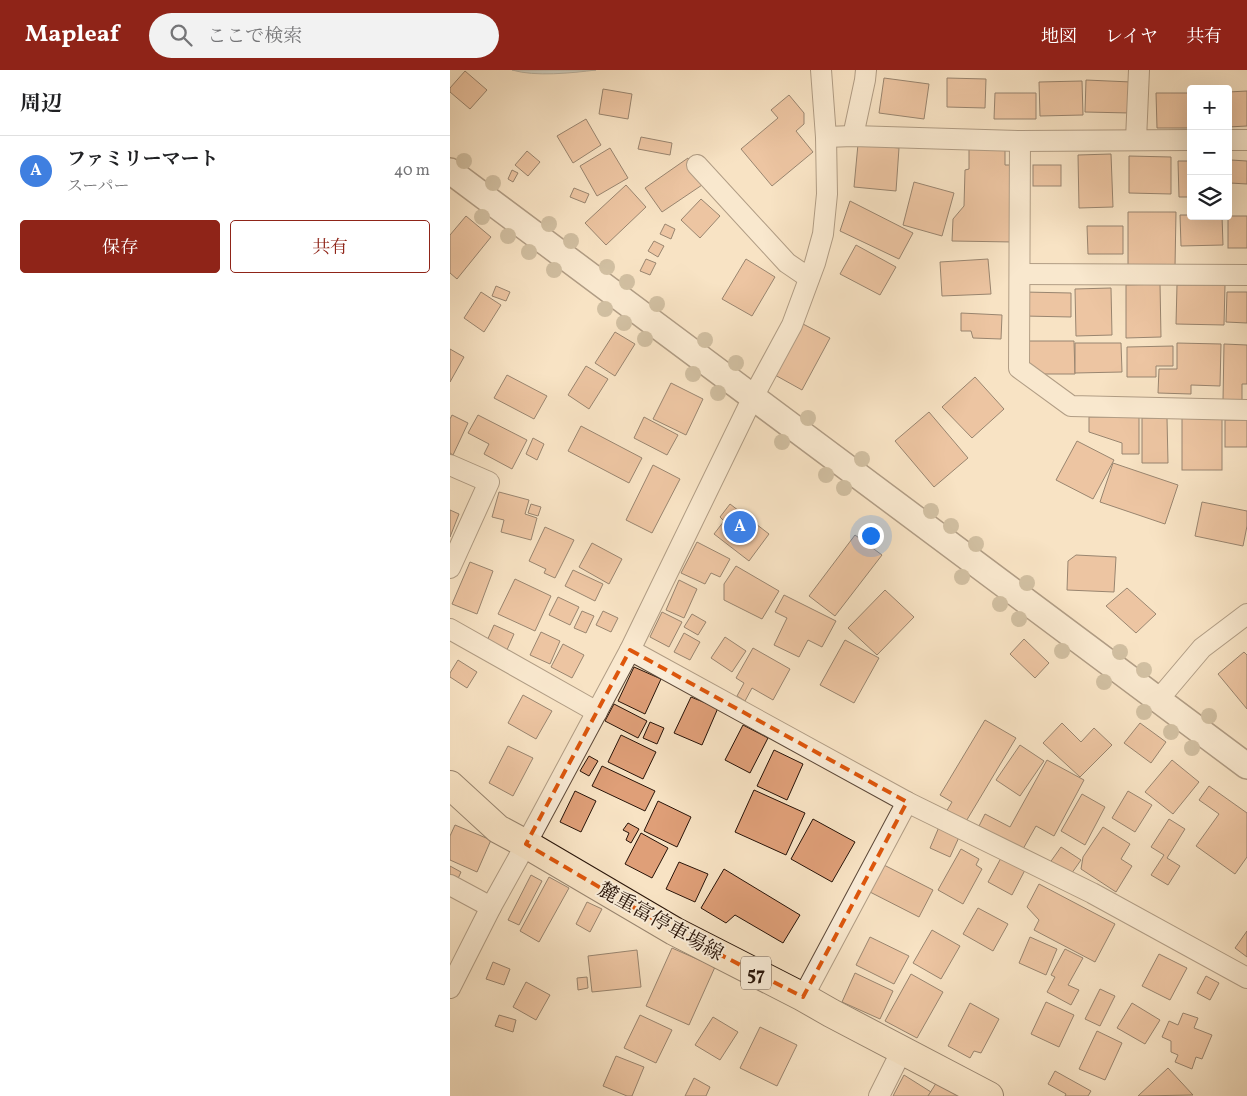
<!DOCTYPE html>
<html lang="ja">
<meta charset="utf-8">
<style>
:root{--surface:#fff;--page:#f2f2f2;--text:#202124;--muted:#757577;--line:#e0e0e0;--accent:#8f2418}
body{margin:0;font-family:Vollkorn,"Noto Serif JP",serif;background:var(--page);color:var(--text)}
.controls{position:absolute;right:15px;top:15px;display:grid;overflow:hidden;border-radius:5px;box-shadow:0 5px 20px #0002}
.controls button{width:45px;height:45px;display:grid;place-items:center;padding:0;border:0;border-bottom:1px solid var(--line);background:var(--surface);color:var(--text);font:25px sans-serif}
.you{position:absolute;left:420px;top:465px;width:18px;height:18px;margin:-12px;border:4px solid #fff;border-radius:50%;background:#1a73e8;box-shadow:0 0 0 8px #1a73e833}
.badge{display:grid;place-items:center;width:32px;height:32px;border-radius:50%;background:var(--accent);color:#fff;font-size:16px;font-weight:700}
.pin{position:absolute;translate:-50% -50%;border:2px solid #fff;box-shadow:0 1px 5px #0006}
.list{margin:0;padding:0;list-style:none}
h2{display:flex;justify-content:space-between;align-items:center;height:65px;margin:0;padding:0 20px;font-size:21px}
h2 small{font-size:16px;font-weight:400;color:var(--muted)}
.list li{display:grid;grid-template-columns:32px 1fr auto;gap:15px;align-items:center;box-sizing:border-box;height:70px;padding:0 20px;border-top:1px solid var(--line)}
.list b{display:block;font-size:19px;white-space:nowrap}
.list p{margin:0;font-size:16px;white-space:nowrap;color:var(--muted)}
.list em{font-size:16px;font-style:normal;color:var(--muted)}
.actions{display:flex;gap:10px;padding:15px 20px}
.actions a{flex:1;padding:11px 0;border:1px solid var(--accent);border-radius:5px;text-align:center;font-size:18px;color:var(--accent)}
.actions .main{background:var(--accent);color:#fff}
.icon{flex:none;width:28px;height:28px;fill:none;stroke:currentColor;stroke-width:2;stroke-linecap:round;stroke-linejoin:round}
.map{position:relative;flex:none;width:797px;height:1026px;overflow:hidden}
header{display:flex;align-items:center;gap:30px;box-sizing:border-box;height:70px;padding:0 25px;background:var(--accent);color:#fff}
header strong{font-size:24px}
nav{display:flex;gap:28px;margin-inline-start:auto;font-size:18px}
.search{width:350px;height:45px;background:var(--page);display:flex;align-items:center;gap:12px;box-sizing:border-box;padding:0 18px;border-radius:28px;color:var(--muted);font-size:19px}
main{display:flex}
aside{flex:1;background:var(--surface)}
.map>svg:first-child{display:block}
.water{fill:#a2bbbe;stroke:#717875}
.building{fill:#df9f78;stroke:#271308}
.lines{fill:none;stroke-linecap:round;stroke-linejoin:round}
.minor-casing{stroke:#5b4737;stroke-width:22}
.tertiary-casing{stroke:#5b4737;stroke-width:28}
.primary-casing{stroke:#271308;stroke-width:30}
.minor{stroke:#faedd9;stroke-width:20}
.tertiary{stroke:#faedd9;stroke-width:25}
.primary{stroke:#f8e3c4;stroke-width:28}
.tree{fill:#a39276}
.marked{fill:none;stroke:#de560c;stroke-width:4;stroke-dasharray:10 6;stroke-linejoin:round}
.labels{text-anchor:middle;stroke-width:4;stroke-linejoin:round;paint-order:stroke}
.shield{fill:#faedd9;stroke:#665447;stroke-width:1}
.shield-label{font-size:19px;font-weight:bold;fill:#271308}
.street-label{font-size:20px;fill:#271308;stroke:#faedd9}
</style>
<header>
<strong>Mapleaf</strong>
<div class="search"><svg class="icon" aria-label="search" viewBox="0 0 24 24"><circle cx="10" cy="10" r="6"/><path d="M15 15l6 6"/></svg>ここで検索</div>
<nav><a>地図</a><a>レイヤ</a><a>共有</a></nav>
</header>
<main>
<aside>
<h2>周辺<small></small></h2>
<ul class="list">
<li><span class="badge" style="background:#3f7fe0">A</span><div><b>ファミリーマート</b><p>スーパー</p></div><em>40 m</em></li>
</ul>
<div class="actions"><a class="main">保存</a><a>共有</a></div>
</aside>
<div class="map">
<svg width="797" height="1026" viewBox="0 0 797 1026">
<rect width="100%" height="100%" fill="#f8e3c4"/>
<filter id="stains"><feTurbulence type="fractalNoise" baseFrequency=".004" numOctaves="4"/><feColorMatrix values="0 0 0 0 .2 0 0 0 0 .09 0 0 0 0 .02 0 0 0 .5 -.17"/></filter>
<radialGradient id="worn" r=".72"><stop offset=".6" stop-color="#630" stop-opacity="0"/><stop offset="1" stop-color="#630" stop-opacity=".3"/></radialGradient>
<path class="water" d="M62 0H146C122 3 85 7 62 0Z"/>
<g class="building">
<polygon points="15,1 37,20 20,39 0,22 0,18"/>
<polygon points="434,8 479,14 474,49 429,43"/>
<polygon points="497,8 536,9 535,38 497,37"/>
<polygon points="636,10 681,12 680,43 635,42"/>
<polygon points="632,11 633,45 590,46 589,12"/>
<polygon points="153,19 182,24 178,49 149,44"/>
<polygon points="797,21 797,56 778,57 778,22"/>
<polygon points="545,23 586,23 586,49 544,49"/>
<polygon points="706,23 741,23 741,58 707,58"/>
<polygon points="339,25 354,43 354,54 346,61 363,82 322,116 291,79 328,48 321,40"/>
<polygon points="136,49 151,75 123,93 107,66"/>
<polygon points="191,67 222,73 220,85 188,79"/>
<polygon points="408,74 449,78 446,121 404,117"/>
<polygon points="160,78 178,108 147,126 130,96"/>
<polygon points="519,79 555,80 555,95 565,95 563,172 502,171 503,149 514,136 515,100 519,99"/>
<polygon points="77,81 90,92 78,106 65,95"/>
<polygon points="661,84 663,137 629,138 628,85"/>
<polygon points="679,86 721,87 721,124 679,123"/>
<polygon points="238,88 255,113 212,142 195,118"/>
<polygon points="781,90 797,91 797,114 780,113"/>
<polygon points="728,91 741,91 741,127 729,127"/>
<rect x="583" y="95" width="28" height="21"/>
<polygon points="62,100 68,103 63,112 58,109"/>
<polygon points="464,112 504,123 492,166 453,155"/>
<polygon points="176,115 196,137 156,175 135,153"/>
<polygon points="124,118 139,124 135,133 120,127"/>
<polygon points="251,129 270,146 250,168 231,150"/>
<polygon points="400,131 463,163 449,189 390,161"/>
<polygon points="678,142 726,142 725,197 678,197"/>
<polygon points="730,145 741,145 741,146 772,146 773,175 731,176"/>
<polygon points="16,146 41,167 7,209 0,203 0,165"/>
<rect x="778" y="146" width="19" height="32"/>
<polygon points="215,154 225,159 221,169 210,164"/>
<polygon points="637,156 673,156 673,184 638,184"/>
<polygon points="204,171 214,176 208,187 198,181"/>
<polygon points="406,175 446,197 430,225 390,204"/>
<polygon points="196,189 206,193 200,205 190,201"/>
<polygon points="296,189 325,207 302,246 272,229"/>
<polygon points="538,189 541,224 492,226 490,192"/>
<polygon points="710,214 711,267 676,268 676,215"/>
<polygon points="727,215 775,215 774,255 726,254"/>
<polygon points="46,216 60,222 56,231 42,226"/>
<polygon points="661,218 662,265 626,266 625,219"/>
<polygon points="31,222 51,235 34,262 14,248"/>
<polygon points="574,222 621,223 621,247 574,246"/>
<polygon points="777,222 797,222 797,253 776,252"/>
<polygon points="511,243 552,245 551,269 523,268 521,261 511,261"/>
<polygon points="353,254 380,268 352,320 325,305"/>
<polygon points="165,262 185,274 165,306 145,293"/>
<polygon points="576,271 624,271 625,304 595,304 576,295"/>
<polygon points="625,273 671,273 672,302 625,303"/>
<polygon points="727,273 771,274 770,316 741,315 741,324 708,323 709,299 727,299"/>
<polygon points="774,274 797,275 797,314 792,314 792,330 773,330"/>
<polygon points="723,276 723,296 706,296 706,307 677,307 677,277"/>
<polygon points="0,279 14,287 0,312"/>
<polygon points="136,296 158,309 139,339 118,325"/>
<polygon points="57,305 97,326 84,349 44,328"/>
<polygon points="525,307 554,339 522,368 492,337"/>
<polygon points="221,313 253,329 236,365 203,349"/>
<polygon points="479,342 518,388 484,417 445,371"/>
<rect x="732" y="343" width="40" height="57"/>
<polygon points="2,345 18,353 3,385 0,383 0,349"/>
<polygon points="28,345 77,370 62,399 34,384 39,374 18,363"/>
<polygon points="194,347 228,365 217,385 184,368"/>
<polygon points="639,347 689,347 689,384 672,384 672,373 639,362"/>
<polygon points="692,348 717,348 718,393 692,393"/>
<rect x="775" y="350" width="22" height="27"/>
<polygon points="131,356 192,388 179,413 118,381"/>
<polygon points="83,368 94,374 87,390 76,384"/>
<polygon points="627,371 664,390 643,429 606,410"/>
<polygon points="663,393 728,415 715,454 650,432"/>
<polygon points="203,395 230,409 202,463 176,450"/>
<polygon points="49,422 79,430 75,444 87,448 81,470 51,462 54,450 42,447"/>
<polygon points="752,432 797,441 797,456 793,476 745,466"/>
<polygon points="81,434 91,437 88,446 78,443"/>
<polygon points="280,434 319,464 299,491 264,464 274,451 270,447"/>
<polygon points="0,440 9,444 0,467"/>
<polygon points="95,457 124,470 105,508 94,503 96,499 79,491"/>
<polygon points="405,465 432,485 385,546 359,526"/>
<polygon points="247,472 280,489 270,507 261,503 255,514 231,503"/>
<polygon points="142,473 172,489 159,514 129,497"/>
<polygon points="626,485 666,487 664,522 617,520 618,491"/>
<polygon points="20,492 43,501 27,544 2,534"/>
<polygon points="286,496 329,521 312,549 274,530 274,514"/>
<polygon points="123,500 153,514 145,531 115,516"/>
<polygon points="65,509 101,526 85,561 48,544"/>
<polygon points="229,510 247,519 234,548 216,540"/>
<polygon points="677,518 706,544 686,563 656,536"/>
<polygon points="435,520 464,547 427,585 398,558"/>
<polygon points="334,525 386,551 372,577 358,570 349,587 324,575 337,548 325,542"/>
<polygon points="108,527 129,537 120,555 99,545"/>
<polygon points="132,541 144,546 136,563 124,558"/>
<polygon points="153,541 168,548 161,562 146,555"/>
<polygon points="212,542 232,552 219,577 200,567"/>
<polygon points="242,544 256,552 248,565 234,557"/>
<polygon points="44,555 64,564 56,582 36,573"/>
<polygon points="91,562 110,571 100,594 80,585"/>
<polygon points="234,563 250,572 240,590 224,582"/>
<polygon points="275,567 296,581 282,602 261,588"/>
<polygon points="574,569 599,593 585,608 560,584"/>
<polygon points="395,570 429,588 404,633 370,615"/>
<polygon points="113,574 134,585 122,608 101,597"/>
<polygon points="303,578 340,599 323,630 302,618 295,631 287,626 294,613 286,608"/>
<polygon points="794,582 797,585 797,639 768,604"/>
<polygon points="8,590 27,602 17,618 0,607 0,603"/>
<polygon points="184,597 211,609 195,644 168,631"/>
<polygon points="73,625 102,641 86,669 58,653"/>
<polygon points="241,627 268,638 252,675 224,663"/>
<polygon points="164,634 197,651 188,668 155,651"/>
<polygon points="535,650 566,668 515,753 496,742 502,732 490,725"/>
<polygon points="200,652 214,658 207,674 193,668"/>
<polygon points="612,653 631,672 644,658 662,675 630,707 593,673"/>
<polygon points="690,653 716,672 701,693 674,673"/>
<polygon points="293,655 318,668 300,703 275,690"/>
<polygon points="171,665 206,682 193,709 158,692"/>
<polygon points="570,675 594,691 570,726 546,710"/>
<polygon points="58,676 83,688 63,726 39,713"/>
<polygon points="324,680 353,694 337,730 307,716"/>
<polygon points="139,686 148,691 139,706 130,701"/>
<polygon points="597,690 634,710 604,766 586,756 573,779 529,756 535,744 560,757"/>
<polygon points="722,690 749,712 723,744 695,722"/>
<polygon points="152,696 205,721 195,741 142,716"/>
<polygon points="759,716 797,743 797,787 785,804 746,776 769,744 749,730"/>
<polygon points="304,720 355,743 336,785 285,762"/>
<polygon points="125,721 146,731 131,762 110,752"/>
<polygon points="678,721 702,735 685,762 662,748"/>
<polygon points="632,724 655,737 635,775 611,761"/>
<polygon points="208,731 241,747 227,777 194,761"/>
<polygon points="363,749 405,772 382,812 341,789"/>
<polygon points="719,749 735,759 717,788 730,796 718,815 701,805 714,785 701,777"/>
<polygon points="178,753 189,759 181,773 176,770 179,763 173,760"/>
<polygon points="5,755 41,770 27,802 0,790 0,766"/>
<polygon points="489,757 510,765 500,787 480,778"/>
<polygon points="653,757 680,774 671,789 682,796 666,822 631,799 633,787"/>
<polygon points="191,763 218,778 202,808 175,794"/>
<polygon points="611,777 631,790 619,807 599,794"/>
<polygon points="511,779 529,789 526,795 532,799 513,834 488,820"/>
<polygon points="551,788 575,800 562,825 538,812"/>
<polygon points="229,792 258,804 245,832 216,819"/>
<polygon points="432,794 483,820 469,847 418,821"/>
<polygon points="0,796 11,802 6,813 0,810"/>
<polygon points="274,799 350,845 333,873 285,845 276,853 251,838"/>
<polygon points="81,805 92,811 69,855 58,850"/>
<polygon points="99,807 119,818 89,872 70,861"/>
<polygon points="589,814 665,854 645,892 584,860 589,850 577,837"/>
<polygon points="137,832 152,839 140,862 126,854"/>
<polygon points="528,838 558,854 543,881 513,864"/>
<polygon points="482,860 510,876 491,909 463,893"/>
<polygon points="797,861 797,887 785,878"/>
<polygon points="420,867 459,886 444,914 406,895"/>
<polygon points="580,867 607,879 596,905 569,893"/>
<polygon points="222,878 265,897 239,955 196,936"/>
<polygon points="615,879 633,888 618,915 629,920 621,935 597,922 605,907 601,905"/>
<polygon points="187,880 191,917 142,922 138,886"/>
<polygon points="709,884 737,898 720,930 692,916"/>
<polygon points="43,892 60,899 54,915 36,909"/>
<polygon points="405,903 443,921 430,949 392,932"/>
<polygon points="461,904 493,922 467,968 435,951"/>
<polygon points="756,906 769,913 760,930 747,923"/>
<polygon points="137,907 138,918 128,920 127,908"/>
<polygon points="76,912 100,925 86,950 63,937"/>
<polygon points="650,919 665,926 650,956 635,949"/>
<polygon points="596,932 624,945 609,977 581,964"/>
<polygon points="520,933 549,949 531,983 524,981 520,988 498,976"/>
<polygon points="682,933 710,950 695,974 667,958"/>
<polygon points="733,943 748,948 744,958 762,965 752,989 746,987 742,999 725,992 728,985 721,982 721,971 712,967 719,951 728,955"/>
<polygon points="49,945 66,950 63,962 45,956"/>
<polygon points="190,945 222,960 206,993 174,978"/>
<polygon points="263,947 288,962 270,990 245,975"/>
<polygon points="310,957 347,975 327,1016 290,998"/>
<polygon points="647,961 672,973 655,1010 629,999"/>
<polygon points="166,986 194,997 182,1026 177,1026 153,1016"/>
<polygon points="718,998 743,1025 688,1026"/>
<polygon points="605,1001 641,1021 638,1026 615,1026 616,1024 598,1014"/>
<polygon points="454,1005 481,1022 478,1026 443,1026"/>
<polygon points="490,1007 522,1026 478,1026"/>
<polygon points="244,1008 260,1017 256,1026 235,1026"/>
</g>
<g class="lines">
<g class="minor-casing">
<g id="minor">
<polyline points="403,66 415,10 416,0"/>
<polyline points="376,67 403,66 570,71 741,70"/>
<polyline points="686,70 689,0"/>
<polyline points="778,70 797,70"/>
<polyline points="570,71 569,298 621,336 797,340"/>
<polyline points="247,95 337,193 359,208"/>
<polyline points="570,204 797,205"/>
<polyline points="0,395 39,412 0,498"/>
<polyline points="0,559 147,642"/>
<polyline points="180,580 457,732 642,823 797,908"/>
<polyline points="708,630 752,578 797,544"/>
<polyline points="0,815 41,837"/>
<polyline points="0,918 41,837 76,774 180,580 303,327 342,255 365,193 373,164 377,124 376,67 371,0"/>
<polyline points="353,927 457,732"/>
<polyline points="429,1026 452,980"/>
</g>
</g>
<g class="tertiary-casing">
<polyline id="tertiary" points="0,101 797,696"/>
</g>
<g class="primary-casing">
<polyline id="primary" points="0,715 48,759 76,774 224,861 353,927 381,943 539,1026"/>
</g>
<use href="#minor" class="minor"/>
<use href="#tertiary" class="tertiary"/>
<use href="#primary" class="primary"/>
</g>
<g class="tree">
<circle cx="14" cy="91" r="8"/>
<circle cx="43" cy="113" r="8"/>
<circle cx="32" cy="147" r="8"/>
<circle cx="99" cy="154" r="8"/>
<circle cx="58" cy="166" r="8"/>
<circle cx="121" cy="171" r="8"/>
<circle cx="79" cy="182" r="8"/>
<circle cx="157" cy="197" r="8"/>
<circle cx="104" cy="200" r="8"/>
<circle cx="177" cy="212" r="8"/>
<circle cx="207" cy="234" r="8"/>
<circle cx="155" cy="239" r="8"/>
<circle cx="174" cy="253" r="8"/>
<circle cx="195" cy="269" r="8"/>
<circle cx="255" cy="270" r="8"/>
<circle cx="286" cy="293" r="8"/>
<circle cx="243" cy="304" r="8"/>
<circle cx="268" cy="323" r="8"/>
<circle cx="358" cy="348" r="8"/>
<circle cx="332" cy="372" r="8"/>
<circle cx="412" cy="389" r="8"/>
<circle cx="376" cy="405" r="8"/>
<circle cx="394" cy="418" r="8"/>
<circle cx="481" cy="441" r="8"/>
<circle cx="501" cy="456" r="8"/>
<circle cx="526" cy="474" r="8"/>
<circle cx="512" cy="507" r="8"/>
<circle cx="577" cy="513" r="8"/>
<circle cx="550" cy="534" r="8"/>
<circle cx="569" cy="549" r="8"/>
<circle cx="612" cy="581" r="8"/>
<circle cx="670" cy="582" r="8"/>
<circle cx="694" cy="600" r="8"/>
<circle cx="654" cy="612" r="8"/>
<circle cx="694" cy="642" r="8"/>
<circle cx="759" cy="646" r="8"/>
<circle cx="721" cy="662" r="8"/>
<circle cx="742" cy="678" r="8"/>
</g>
<path d="M0 0H797V1026H0ZM180 580 457 732 353 927 224 861 76 774Z" fill="#f8e3c4" fill-opacity=".55" fill-rule="evenodd"/>
<path class="marked" d="M180 580 457 732 353 927 224 861 76 774Z"/>
<g class="labels">
<rect class="shield" x="291" y="886.5" width="30" height="33" rx="4"/>
<g class="shield-label">
<text x="306" y="910">57</text>
</g>
<g class="street-label">
<text transform="translate(211 851) rotate(29)" y="7">麓重富停車場線</text>
</g>
</g>
<rect width="100%" height="100%" filter="url(#stains)"/>
<rect width="100%" height="100%" fill="url(#worn)"/>
</svg>
<div class="controls">
<button>+</button>
<button>−</button>
<button><svg class="icon" aria-label="layers" viewBox="0 0 24 24"><path d="M12 4l9 5-9 5-9-5zM3 14l9 5 9-5"/></svg></button>
</div>
<div class="you"></div>
<div class="pin badge" style="left:290px;top:457px;background:#3f7fe0">A</div>
</div>
</main>
